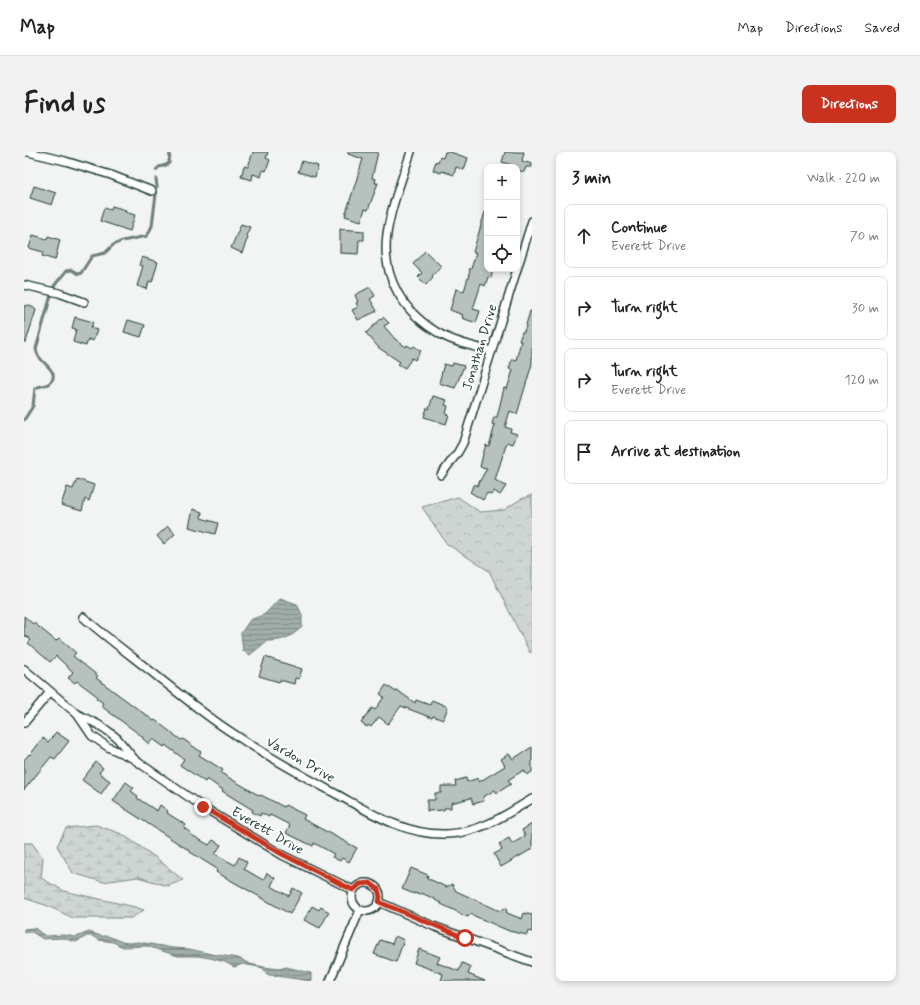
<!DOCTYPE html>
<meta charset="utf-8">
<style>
:root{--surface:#fff;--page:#f2f2f2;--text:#222;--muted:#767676;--line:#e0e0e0;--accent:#c8321e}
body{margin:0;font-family:Mynerve,sans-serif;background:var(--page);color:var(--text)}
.controls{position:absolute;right:12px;top:12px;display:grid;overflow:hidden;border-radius:8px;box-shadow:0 2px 6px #0003}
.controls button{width:36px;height:36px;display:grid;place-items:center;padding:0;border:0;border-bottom:1px solid var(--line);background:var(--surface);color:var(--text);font:20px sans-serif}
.stop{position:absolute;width:12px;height:12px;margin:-9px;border:3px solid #c8321e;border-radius:50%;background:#fff}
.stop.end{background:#c8321e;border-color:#fff;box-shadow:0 1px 4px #0008}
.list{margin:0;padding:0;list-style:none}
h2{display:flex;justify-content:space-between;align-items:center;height:52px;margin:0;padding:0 16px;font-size:17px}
h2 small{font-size:13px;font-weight:400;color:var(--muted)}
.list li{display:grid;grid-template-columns:26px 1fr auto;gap:12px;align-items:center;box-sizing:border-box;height:64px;margin:0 8px 8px;padding:0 8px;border:1px solid var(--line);border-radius:8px}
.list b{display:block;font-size:15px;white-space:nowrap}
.list p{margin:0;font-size:13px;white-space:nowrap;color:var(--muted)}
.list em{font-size:13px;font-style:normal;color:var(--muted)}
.icon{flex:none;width:22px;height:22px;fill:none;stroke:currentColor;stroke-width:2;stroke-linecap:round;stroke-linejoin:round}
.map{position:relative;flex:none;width:508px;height:829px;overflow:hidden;border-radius:8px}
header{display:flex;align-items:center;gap:24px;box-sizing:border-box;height:56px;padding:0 20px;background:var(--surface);border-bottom:1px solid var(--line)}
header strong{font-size:19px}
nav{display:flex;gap:22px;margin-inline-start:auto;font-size:14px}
.intro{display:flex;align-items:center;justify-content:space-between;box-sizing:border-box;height:96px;padding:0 24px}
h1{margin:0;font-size:28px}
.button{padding:10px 18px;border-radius:8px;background:var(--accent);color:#fff;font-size:14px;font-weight:700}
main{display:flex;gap:24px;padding:0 24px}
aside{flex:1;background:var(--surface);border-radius:8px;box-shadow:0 2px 6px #0003}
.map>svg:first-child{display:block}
.wetland{fill:url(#wetland-marsh);stroke:#768984}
.park{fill:url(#park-crowns);stroke:#768984}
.water{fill:url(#water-rules);stroke:#6d807b}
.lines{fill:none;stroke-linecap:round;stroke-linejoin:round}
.stream{stroke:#6d807b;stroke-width:3}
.building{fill:#b7c1bd;stroke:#1f3d34}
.street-casing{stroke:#1f3d34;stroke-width:10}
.street{stroke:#fff;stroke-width:7}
.route{stroke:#c8321e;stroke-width:5}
.labels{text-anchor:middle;stroke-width:4;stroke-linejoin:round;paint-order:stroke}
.street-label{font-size:14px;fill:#1f3d34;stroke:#fff}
</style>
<header>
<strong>Map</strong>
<nav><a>Map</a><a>Directions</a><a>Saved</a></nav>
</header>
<div class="intro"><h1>Find us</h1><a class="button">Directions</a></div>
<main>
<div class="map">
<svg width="508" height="829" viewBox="0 0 508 829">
<defs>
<pattern id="wetland-marsh" width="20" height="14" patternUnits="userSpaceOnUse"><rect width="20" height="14" fill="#ced5d3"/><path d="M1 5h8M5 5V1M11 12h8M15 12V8" fill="none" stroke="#b0b8b6"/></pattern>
<pattern id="park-crowns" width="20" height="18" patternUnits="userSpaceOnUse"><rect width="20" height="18" fill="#ced5d3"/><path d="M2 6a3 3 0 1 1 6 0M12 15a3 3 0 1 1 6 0" fill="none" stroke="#b0b8b6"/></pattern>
<pattern id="water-rules" width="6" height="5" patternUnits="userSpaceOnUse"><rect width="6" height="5" fill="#a1adaa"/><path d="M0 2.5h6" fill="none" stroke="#838e8b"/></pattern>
</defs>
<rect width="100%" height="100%" fill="#f2f3f3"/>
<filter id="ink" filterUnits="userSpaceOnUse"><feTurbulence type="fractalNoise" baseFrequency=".025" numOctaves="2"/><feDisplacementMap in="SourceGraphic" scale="8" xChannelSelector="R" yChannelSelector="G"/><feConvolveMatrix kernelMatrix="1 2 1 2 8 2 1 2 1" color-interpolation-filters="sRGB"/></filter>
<g filter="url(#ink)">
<g class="wetland">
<polygon points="72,673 98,682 131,705 159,728 144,734 114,725 79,730 49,721 33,694 42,676"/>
<polygon points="0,691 8,691 19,706 17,726 40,739 111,755 120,758 107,766 49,766 24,754 0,746"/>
</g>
<polygon class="park" points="508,343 508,499 506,501 465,419 423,392 398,355 434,345 456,360 480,358 497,347"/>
<g class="water">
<path d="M256 446 273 452 278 463V475C267 485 259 489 243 489L226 503 219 499 217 481 226 468 241 462Z"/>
<polygon points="9,776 12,777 18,782 23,784 39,783 52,785 65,780 77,784 84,784 98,790 105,791 115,790 149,796 165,797 187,802 214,806 226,812 240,815 255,817 262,815 287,821 287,829 246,823 243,822 239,816 219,812 210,815 201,810 186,806 174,804 154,804 123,794 99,795 89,790 75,788 68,784 63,784 52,790 39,786 19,787 8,780 0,780 0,777"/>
</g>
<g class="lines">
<g class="stream">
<polyline points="132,18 135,15 142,13 145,11 146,0"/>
<polyline points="132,27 133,35"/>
<polyline points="30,134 42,119 48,118 54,122 57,121 68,104 81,101 89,93 98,89 123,84 128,74 132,42"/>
<path d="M0 268 9 254 11 236C15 234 20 234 24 232 38 223 21 213 16 206 14 204 13 201 12 197L27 143"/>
</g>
</g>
<g class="building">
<polygon points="229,0 244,0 242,6 246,8 242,19 239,18 237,25 229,22 228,28 217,25 220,14 224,15"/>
<polygon points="324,0 354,0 348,26 352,27 351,31 354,31 344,58 341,57 337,69 321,64 339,7 324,2"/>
<polygon points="421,0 426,0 444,6 440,18 432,15 430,23 418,19 417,21 409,18 412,9 414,10 416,5 419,6"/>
<polygon points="481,0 500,0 498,9 508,12 508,15 502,15 500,20 493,18 493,15 478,10"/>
<polygon points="278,9 294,14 291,25 274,20"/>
<polygon points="10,34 32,41 28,53 6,46"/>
<polygon points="88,54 102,58 101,60 111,63 106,79 76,69 80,56 87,58"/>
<polygon points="461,60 463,60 463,117 469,117 467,126 464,125 461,134 457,132 449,157 456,159 452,171 438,166 439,163 426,158 432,137 440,139 446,119 445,117 447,117 452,101 449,100"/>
<polygon points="217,72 226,75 222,84 224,85 218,101 207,96"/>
<polygon points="316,77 340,79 340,88 335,88 334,102 316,101"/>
<polygon points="9,83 23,87 24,84 36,88 31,108 18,104 19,100 5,96"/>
<polygon points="401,99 417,114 408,124 409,125 402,133 394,125 398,121 389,112"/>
<polygon points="118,105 134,110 128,130 125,129 123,137 113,134 119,114 115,113"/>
<polygon points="346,135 351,144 346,147 353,159 334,168 328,158 334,155 332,151 334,150 331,143"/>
<polygon points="6,153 12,158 2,190 0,190 0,154"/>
<polygon points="506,159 508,159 508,212 493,262 486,259 481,275 487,277 486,280 493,282 489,292 483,290 471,328 482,334 476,343 470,339 467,343 463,341 459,348 446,340 451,332 453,334 463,316 456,315 459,302 462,293 465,294 471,273 468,272 470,265 473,265 480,236 483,237 489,218 485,217 488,207 492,208 497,189 495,189 498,180 500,180"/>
<polygon points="51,165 69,170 67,176 73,178 69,189 64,187 62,194 49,190 52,177 48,176"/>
<polygon points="359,165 365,171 360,174 371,187 382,195 383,193 388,196 390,194 397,199 391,208 388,206 381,216 374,212 376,210 355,196 342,181"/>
<polygon points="104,168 121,173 117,185 100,180"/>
<polygon points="429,211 440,214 431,236 415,231 420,212 428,214"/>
<polygon points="409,244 423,248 421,253 424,254 422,262 425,263 422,272 400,265 403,256 405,257"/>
<polygon points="53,327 70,333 65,349 61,347 58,359 37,353 43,335 49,337"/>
<polygon points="169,357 178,360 177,366 194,371 191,382 165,375"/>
<polygon points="144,374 151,382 140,392 133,384"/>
<polygon points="0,464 9,472 10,471 32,489 35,486 52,501 49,504 74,524 72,526 130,569 131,568 157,588 159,587 177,600 175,603 199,618 197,621 236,644 237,643 260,655 261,653 281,663 279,667 333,696 325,710 318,706 316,709 308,705 310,702 290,691 289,694 262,681 266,673 246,663 245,665 237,661 236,664 228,660 229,658 198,639 199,638 183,627 181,630 156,613 160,607 141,593 140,595 129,587 125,592 118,586 119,585 77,554 79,551 72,546 73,544 53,529 51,531 44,526 49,520 32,504 26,510 4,491 7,488 0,483"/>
<polygon points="241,505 278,517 275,527 271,526 270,532 256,528 255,530 235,524"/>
<polygon points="362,533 372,540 373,538 391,551 392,548 406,553 408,548 424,555 419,568 409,564 408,566 377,554 364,572 355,565 347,575 344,573 343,575 337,571 348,556 351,558 360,545 356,542"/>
<polygon points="32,580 45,589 31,607 27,605 0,638 0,608 5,602 6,603 19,586 24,590"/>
<polygon points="508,595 508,620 503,623 500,618 484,628 487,632 473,641 471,638 459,645 460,649 449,652 447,646 427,651 427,656 420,656 420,658 403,659 403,648 411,648 411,641 417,641 417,634 432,634 431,629 442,626 443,630 454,626 455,630 481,614 477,607 485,602 489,607"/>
<polygon points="72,610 79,616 75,621 86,629 77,642 58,628"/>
<polygon points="102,630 110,636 107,639 114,644 113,646 133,659 136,653 144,659 143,661 162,673 160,676 167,681 166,682 185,693 189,688 197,693 191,702 211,713 215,705 223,710 220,717 239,728 243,721 251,726 247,734 265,744 269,736 278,741 266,762 192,720 193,717 166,700 166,699 89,649"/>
<polygon points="508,672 508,697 477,715 470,702 478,698 475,692 485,686 488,692 501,684 498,678"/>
<polygon points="387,716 404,723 403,726 422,735 428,732 432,739 476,759 482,756 483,761 498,767 500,761 508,763 508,780 504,779 503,783 485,779 446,762 444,765 436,762 436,761 417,752 417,751 411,748 411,747 397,741 396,743 390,741 390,742 378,737"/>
<polygon points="288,754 295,758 297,755 305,760 296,776 280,768"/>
<polygon points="371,784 380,788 372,810 350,802 356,788 368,792"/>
<polygon points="395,797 416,805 413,811 435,819 438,811 447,815 444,822 461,829 417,829 419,822 390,811"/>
</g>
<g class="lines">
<g class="street-casing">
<g id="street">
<polyline points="4,0 41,9 87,23 128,39"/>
<path d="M387 0C378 27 367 54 363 82 357 126 380 162 418 183 433 191 451 195 468 199"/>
<polyline points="0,133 35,141 60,150"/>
<polyline points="417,323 434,300 439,291 508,69"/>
<path d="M59 465C83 486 109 505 134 525 158 544 181 563 207 580 241 603 277 623 314 643 347 661 383 684 423 682 456 681 481 663 508 647"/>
<polyline points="0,517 53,562 68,584 84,595 110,607"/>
<polyline points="53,562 75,573 84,579 93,586 111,608 179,655 258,703 329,738"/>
<polyline points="0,571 26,540"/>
<circle cx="342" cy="745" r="14"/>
<polyline points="355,750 409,774 508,810"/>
<polyline points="306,829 336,758"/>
</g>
</g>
<use href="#street" class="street"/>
</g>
</g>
<g class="lines" filter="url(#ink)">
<polyline class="route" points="179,655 258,702 319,733 329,738 336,732 346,731 354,737 356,745 355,750 441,786"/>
</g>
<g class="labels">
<g class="street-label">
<text transform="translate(455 195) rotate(-73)" y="5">Jonathan Drive</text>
<text transform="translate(277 607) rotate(30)" y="5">Vardon Drive</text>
<text transform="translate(244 678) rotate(30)" y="5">Everett Drive</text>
</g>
</g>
</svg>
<div class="controls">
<button>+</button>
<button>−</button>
<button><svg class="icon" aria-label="locate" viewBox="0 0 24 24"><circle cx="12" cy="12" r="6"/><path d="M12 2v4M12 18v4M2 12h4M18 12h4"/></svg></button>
</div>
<div class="stop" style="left:441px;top:786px"></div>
<div class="stop end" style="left:179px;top:655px"></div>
</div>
<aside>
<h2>3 min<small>Walk · 220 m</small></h2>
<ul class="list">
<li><svg class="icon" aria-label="ahead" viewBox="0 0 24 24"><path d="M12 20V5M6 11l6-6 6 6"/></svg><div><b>Continue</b><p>Everett Drive</p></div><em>70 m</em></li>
<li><svg class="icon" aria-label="right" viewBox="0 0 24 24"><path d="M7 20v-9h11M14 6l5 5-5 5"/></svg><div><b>Turn right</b></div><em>30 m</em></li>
<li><svg class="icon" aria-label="right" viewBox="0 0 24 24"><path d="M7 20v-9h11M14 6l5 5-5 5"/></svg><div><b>Turn right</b><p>Everett Drive</p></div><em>120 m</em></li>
<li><svg class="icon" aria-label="arrive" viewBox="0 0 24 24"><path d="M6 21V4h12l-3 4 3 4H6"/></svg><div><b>Arrive at destination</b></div></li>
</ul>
</aside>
</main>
